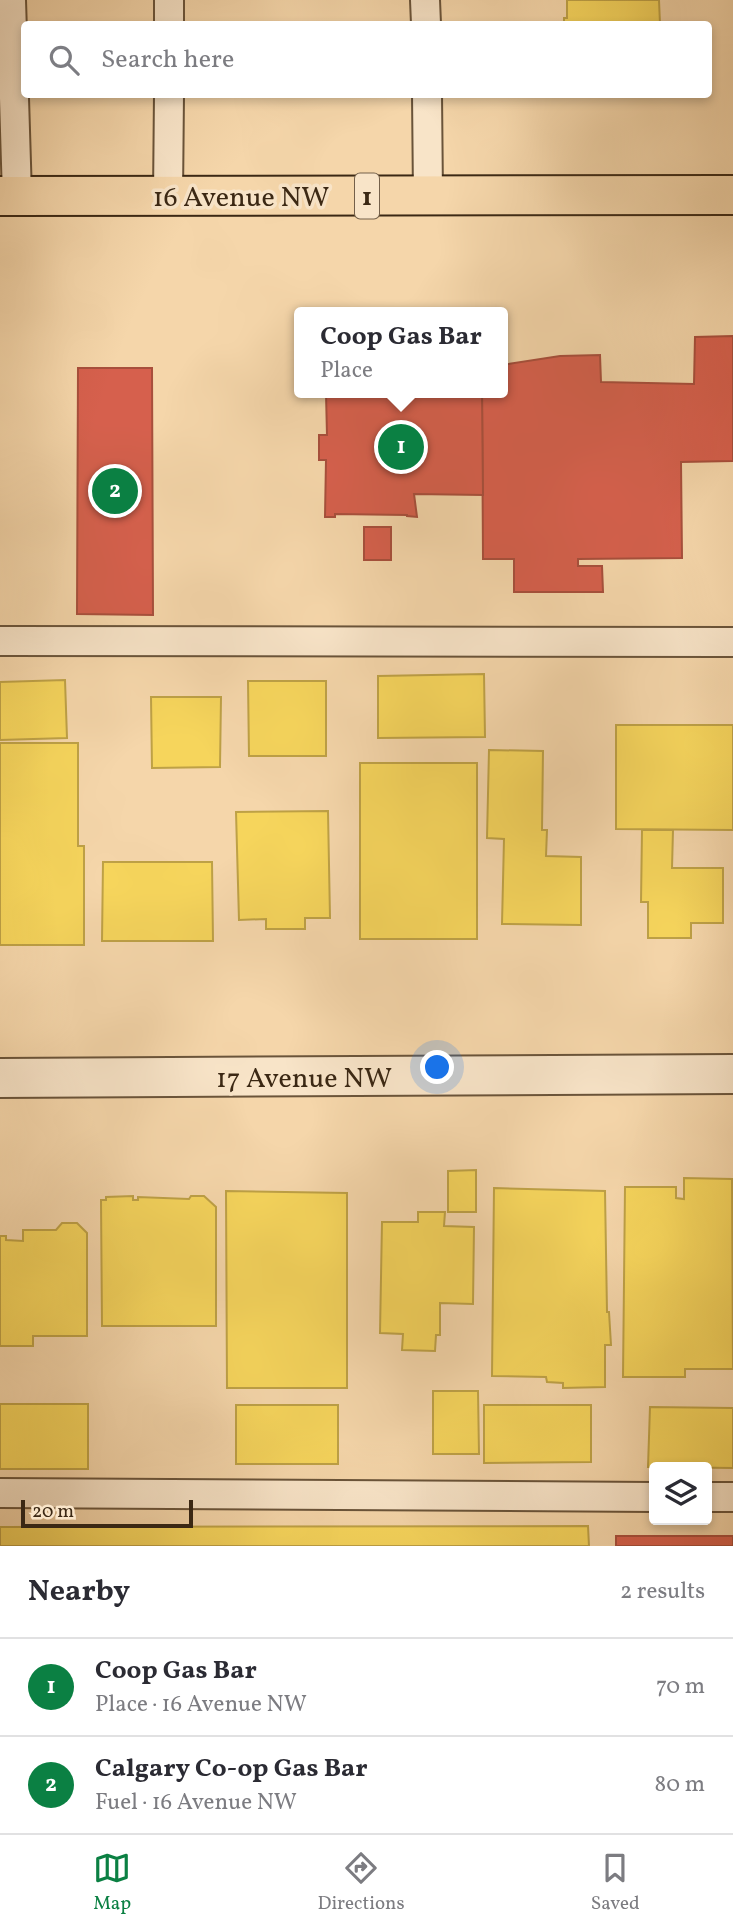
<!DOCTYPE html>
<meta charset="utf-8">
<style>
:root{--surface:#fff;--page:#f7f7f7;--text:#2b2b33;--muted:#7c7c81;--line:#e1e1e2;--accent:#0b8043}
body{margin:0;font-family:Vollkorn,serif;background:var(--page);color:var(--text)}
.controls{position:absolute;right:21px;bottom:21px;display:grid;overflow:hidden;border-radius:7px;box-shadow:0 4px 10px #0003}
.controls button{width:63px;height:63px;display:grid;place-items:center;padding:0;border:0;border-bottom:2px solid var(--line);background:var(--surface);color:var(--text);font:35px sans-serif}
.scale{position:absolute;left:21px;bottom:18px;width:172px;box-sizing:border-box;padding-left:7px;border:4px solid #3b2814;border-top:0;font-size:19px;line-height:24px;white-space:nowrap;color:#3b2814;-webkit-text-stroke:5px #f8e4c8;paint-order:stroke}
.you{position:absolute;left:438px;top:1068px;width:24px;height:24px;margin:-18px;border:5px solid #fff;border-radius:50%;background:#1a73e8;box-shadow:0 0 0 10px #1a73e833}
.badge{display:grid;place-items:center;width:46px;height:46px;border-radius:50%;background:var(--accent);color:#fff;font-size:23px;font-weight:700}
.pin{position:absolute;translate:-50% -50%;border:4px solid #fff;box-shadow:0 2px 7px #0006}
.popup{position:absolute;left:294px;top:307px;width:214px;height:91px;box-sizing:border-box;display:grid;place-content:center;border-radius:7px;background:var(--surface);filter:drop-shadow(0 2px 5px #0005);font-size:23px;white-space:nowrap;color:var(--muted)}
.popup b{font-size:26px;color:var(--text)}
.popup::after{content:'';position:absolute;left:50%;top:100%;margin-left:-14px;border:14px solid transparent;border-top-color:var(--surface)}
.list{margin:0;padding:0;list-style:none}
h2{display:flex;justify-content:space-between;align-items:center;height:91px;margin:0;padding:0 28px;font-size:30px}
h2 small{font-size:23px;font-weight:400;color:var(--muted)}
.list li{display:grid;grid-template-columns:46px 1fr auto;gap:21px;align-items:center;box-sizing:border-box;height:98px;padding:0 28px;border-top:2px solid var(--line)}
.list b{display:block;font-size:26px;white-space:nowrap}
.list p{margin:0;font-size:23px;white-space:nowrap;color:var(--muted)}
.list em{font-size:23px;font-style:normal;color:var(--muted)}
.icon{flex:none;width:38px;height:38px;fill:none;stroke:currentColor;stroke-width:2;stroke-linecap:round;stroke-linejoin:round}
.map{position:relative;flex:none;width:733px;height:1546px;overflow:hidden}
.search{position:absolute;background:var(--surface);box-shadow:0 4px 10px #0003;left:21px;right:21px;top:21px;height:77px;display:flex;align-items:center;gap:18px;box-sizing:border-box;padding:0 24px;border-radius:7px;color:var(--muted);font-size:26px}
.sheet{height:287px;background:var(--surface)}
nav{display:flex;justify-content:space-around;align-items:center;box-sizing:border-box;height:98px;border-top:2px solid var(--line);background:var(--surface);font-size:19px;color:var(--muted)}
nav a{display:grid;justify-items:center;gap:4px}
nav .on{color:var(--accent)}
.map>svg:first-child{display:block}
.homes{fill:#f6d55c;stroke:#bea146;stroke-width:2}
.shops{fill:#d6604d;stroke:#a84f3c;stroke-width:2}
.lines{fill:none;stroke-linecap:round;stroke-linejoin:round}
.lane-casing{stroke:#6a543a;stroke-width:32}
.street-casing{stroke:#6a543a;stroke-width:42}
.highway-casing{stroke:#3b2814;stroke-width:42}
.lane{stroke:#f8e4c8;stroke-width:28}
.street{stroke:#f8e4c8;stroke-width:38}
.highway{stroke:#f5d6aa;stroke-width:38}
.labels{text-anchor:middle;stroke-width:7;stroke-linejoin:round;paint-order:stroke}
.shield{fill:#f8e4c8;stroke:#74604a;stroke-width:2}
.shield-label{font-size:26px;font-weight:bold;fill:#3b2814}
.street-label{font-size:28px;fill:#3b2814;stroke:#f8e4c8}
</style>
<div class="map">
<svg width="733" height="1546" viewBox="0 0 733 1546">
<rect width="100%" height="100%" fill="#f5d6aa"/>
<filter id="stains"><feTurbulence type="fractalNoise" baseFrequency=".00286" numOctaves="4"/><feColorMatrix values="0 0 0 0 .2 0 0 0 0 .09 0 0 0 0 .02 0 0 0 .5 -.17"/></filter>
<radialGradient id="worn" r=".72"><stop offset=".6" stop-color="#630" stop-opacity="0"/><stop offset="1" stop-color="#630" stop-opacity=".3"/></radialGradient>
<g class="homes">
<polygon points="567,0 659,0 660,24 564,24 564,18 567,18"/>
<polygon points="484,674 485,737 378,738 378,676"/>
<polygon points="65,680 67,738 0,740 0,682"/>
<polygon points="248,681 326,681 326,756 249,756"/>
<polygon points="151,697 221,697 220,767 152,768"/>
<polygon points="616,725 733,725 733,830 616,829"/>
<polygon points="0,743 78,743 78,846 84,846 84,945 0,945"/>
<polygon points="489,750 543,751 542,830 547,830 546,856 581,857 581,925 502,924 504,839 487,838"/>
<rect x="360" y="763" width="117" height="176"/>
<polygon points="328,811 330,918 305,918 305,929 266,929 266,919 239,920 236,812"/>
<polygon points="642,830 673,830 672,868 723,868 723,923 691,923 691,938 648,938 648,902 641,902"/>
<polygon points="103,862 212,862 213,941 102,941"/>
<polygon points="476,1170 476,1212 448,1212 448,1171"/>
<polygon points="684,1178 732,1179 733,1369 685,1369 685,1377 623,1377 625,1187 676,1187 676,1198 684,1199"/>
<polygon points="494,1188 605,1191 607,1312 609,1312 611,1345 605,1345 605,1387 563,1388 563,1383 547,1382 546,1377 492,1376"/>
<polygon points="226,1191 347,1193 347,1388 227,1388"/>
<polygon points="133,1196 133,1200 138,1200 138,1197 189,1199 191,1196 204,1196 216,1207 216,1326 102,1326 101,1200 106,1200 106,1197"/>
<polygon points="418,1212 445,1212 444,1226 474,1227 473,1304 440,1303 440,1335 436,1335 435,1351 402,1350 403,1334 380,1333 382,1222 418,1222"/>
<polygon points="62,1223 77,1223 87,1233 87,1336 33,1336 33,1346 0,1346 0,1236 6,1236 6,1240 23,1241 23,1230 56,1230"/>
<polygon points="433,1391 478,1391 479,1454 433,1454"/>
<rect x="0" y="1404" width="88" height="65"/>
<rect x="236" y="1405" width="102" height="59"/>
<polygon points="484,1405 591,1405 591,1462 484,1463"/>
<polygon points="650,1407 733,1408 733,1468 648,1467"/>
<polygon points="588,1526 589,1546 0,1546 0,1527"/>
</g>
<g class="shops">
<polygon points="733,336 733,461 681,462 682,558 578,559 578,566 602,566 603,592 514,592 514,559 483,559 482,393 502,393 502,365 560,356 600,355 601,382 694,384 695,337"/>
<polygon points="78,368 152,368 153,615 77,614"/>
<polygon points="326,393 478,394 478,393 482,393 483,495 414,494 417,517 407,516 407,515 335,514 335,517 325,517 326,460 319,460 319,435 327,435"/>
<rect x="364" y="527" width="27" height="33"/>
<rect x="616" y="1536" width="117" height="10"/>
</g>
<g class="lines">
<g class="lane-casing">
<g id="lane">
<polyline points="11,0 17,196"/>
<polyline points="169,0 169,24"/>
<polyline points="425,0 426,24"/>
<polyline points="427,94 428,196"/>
<polyline points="168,195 169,94"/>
<polyline points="0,641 733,642"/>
<polyline points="0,1493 654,1497"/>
<polyline points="707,1497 733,1497"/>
</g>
</g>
<g class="street-casing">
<polyline id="street" points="0,1078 733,1074"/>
</g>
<g class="highway-casing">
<polyline id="highway" points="0,196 733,195"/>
</g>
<use href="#lane" class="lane"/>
<use href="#street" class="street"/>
<use href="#highway" class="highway"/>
</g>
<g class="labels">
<rect class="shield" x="355" y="173.5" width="24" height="45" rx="5"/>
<g class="shield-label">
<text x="367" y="205">1</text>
</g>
<g class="street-label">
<text x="241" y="206">16 Avenue NW</text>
<text x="304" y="1087">17 Avenue NW</text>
</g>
</g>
<rect width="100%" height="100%" filter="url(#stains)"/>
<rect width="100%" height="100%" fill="url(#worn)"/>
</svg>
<div class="controls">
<button><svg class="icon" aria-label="layers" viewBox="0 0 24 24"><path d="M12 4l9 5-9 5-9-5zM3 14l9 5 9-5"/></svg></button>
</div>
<div class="scale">20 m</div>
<div class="you"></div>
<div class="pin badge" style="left:401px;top:447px">1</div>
<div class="popup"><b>Coop Gas Bar</b>Place</div>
<div class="pin badge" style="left:115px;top:491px">2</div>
<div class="search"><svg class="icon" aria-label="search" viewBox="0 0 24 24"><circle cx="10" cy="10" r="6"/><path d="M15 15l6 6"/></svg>Search here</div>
</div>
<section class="sheet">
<h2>Nearby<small>2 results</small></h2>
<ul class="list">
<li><span class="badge">1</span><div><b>Coop Gas Bar</b><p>Place · 16 Avenue NW</p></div><em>70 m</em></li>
<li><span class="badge">2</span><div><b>Calgary Co-op Gas Bar</b><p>Fuel · 16 Avenue NW</p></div><em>80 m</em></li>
</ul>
</section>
<nav>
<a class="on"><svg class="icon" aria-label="map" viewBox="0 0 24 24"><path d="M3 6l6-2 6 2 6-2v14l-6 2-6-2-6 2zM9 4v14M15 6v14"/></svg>Map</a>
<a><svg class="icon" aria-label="directions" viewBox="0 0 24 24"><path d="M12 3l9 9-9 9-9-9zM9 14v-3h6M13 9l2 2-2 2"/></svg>Directions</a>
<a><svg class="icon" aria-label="saved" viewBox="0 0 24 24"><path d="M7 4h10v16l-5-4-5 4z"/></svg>Saved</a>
</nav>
